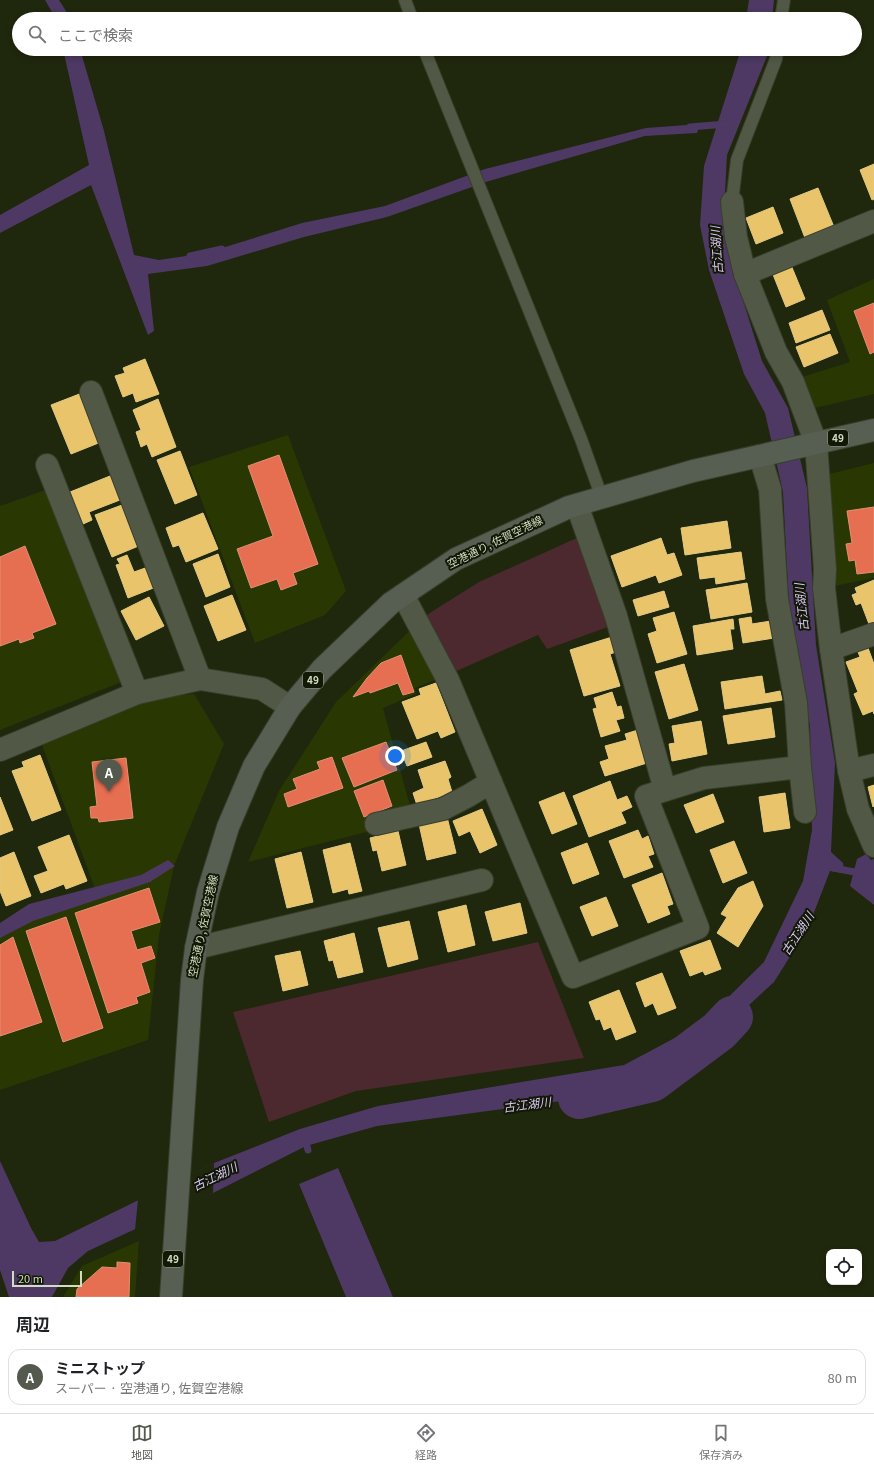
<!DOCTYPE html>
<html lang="ja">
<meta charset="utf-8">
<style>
:root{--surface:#fff;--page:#f6f6f6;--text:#202124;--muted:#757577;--line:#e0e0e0;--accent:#54594e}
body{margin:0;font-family:Georgia,"Noto Sans JP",serif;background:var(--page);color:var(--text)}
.controls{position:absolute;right:12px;bottom:12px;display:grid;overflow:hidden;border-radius:8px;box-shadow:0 2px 6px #0003}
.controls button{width:36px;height:36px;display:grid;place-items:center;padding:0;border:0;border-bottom:1px solid var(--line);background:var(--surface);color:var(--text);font:20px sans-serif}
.scale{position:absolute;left:12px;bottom:10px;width:70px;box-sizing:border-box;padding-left:4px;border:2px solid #d2dcc2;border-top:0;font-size:11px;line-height:14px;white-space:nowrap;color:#d2dcc2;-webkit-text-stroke:3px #111805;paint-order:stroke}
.you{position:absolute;left:395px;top:756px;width:14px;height:14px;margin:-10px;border:3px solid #fff;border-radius:50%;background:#1a73e8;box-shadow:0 0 0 6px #1a73e833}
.badge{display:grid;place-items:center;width:26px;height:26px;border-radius:50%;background:var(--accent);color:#fff;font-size:13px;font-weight:700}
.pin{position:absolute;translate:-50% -33px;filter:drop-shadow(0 1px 2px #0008)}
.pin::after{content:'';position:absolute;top:21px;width:14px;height:12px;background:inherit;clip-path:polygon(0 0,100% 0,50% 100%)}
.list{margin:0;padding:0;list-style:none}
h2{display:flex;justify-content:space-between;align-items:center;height:52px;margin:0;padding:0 16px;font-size:17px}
h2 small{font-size:13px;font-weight:400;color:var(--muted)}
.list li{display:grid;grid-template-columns:26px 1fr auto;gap:12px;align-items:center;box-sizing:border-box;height:56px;margin:0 8px 8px;padding:0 8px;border:1px solid var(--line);border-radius:12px}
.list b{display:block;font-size:15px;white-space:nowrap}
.list p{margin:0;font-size:13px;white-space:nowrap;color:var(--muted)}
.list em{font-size:13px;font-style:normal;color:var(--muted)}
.icon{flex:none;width:22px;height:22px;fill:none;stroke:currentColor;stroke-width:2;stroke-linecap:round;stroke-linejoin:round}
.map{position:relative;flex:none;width:874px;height:1297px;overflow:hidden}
.search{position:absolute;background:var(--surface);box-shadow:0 2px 6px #0003;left:12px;right:12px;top:12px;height:44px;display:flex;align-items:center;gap:10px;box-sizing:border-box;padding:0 14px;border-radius:22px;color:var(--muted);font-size:15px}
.sheet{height:116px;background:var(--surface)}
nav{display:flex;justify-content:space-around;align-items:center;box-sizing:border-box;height:56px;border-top:1px solid var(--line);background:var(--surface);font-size:11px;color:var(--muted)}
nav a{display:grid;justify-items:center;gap:2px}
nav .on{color:var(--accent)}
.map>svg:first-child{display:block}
.built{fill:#293802}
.green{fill:#4c292e}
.water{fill:#4d3963}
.pier{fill:#1f270c}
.homes{fill:#e9c46a;stroke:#e2cb84}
.shops{fill:#e76f51;stroke:#e19073}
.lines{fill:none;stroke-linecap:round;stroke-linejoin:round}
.stream{stroke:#4d3963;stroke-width:7}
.river{stroke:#4d3963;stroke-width:42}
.lane-casing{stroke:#383e2b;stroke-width:14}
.street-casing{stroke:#383e2b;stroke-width:24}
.primary-casing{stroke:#383e2b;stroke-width:24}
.lane{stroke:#515845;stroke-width:12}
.street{stroke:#515845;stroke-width:22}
.primary{stroke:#565f52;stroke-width:22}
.labels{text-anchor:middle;stroke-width:4;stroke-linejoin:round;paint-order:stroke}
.shield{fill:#111805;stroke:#98a189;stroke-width:1}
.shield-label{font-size:10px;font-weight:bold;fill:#d2dcc2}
.street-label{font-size:11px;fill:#d2dcc2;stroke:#111805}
.water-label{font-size:12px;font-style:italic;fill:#dbc6f5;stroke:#111805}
</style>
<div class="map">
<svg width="874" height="1297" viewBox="0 0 874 1297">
<rect width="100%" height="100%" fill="#1f270c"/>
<g class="built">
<polygon points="874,279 874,394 811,409 799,378 850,362 827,300"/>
<polygon points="288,435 346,591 325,615 255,643 189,467"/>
<polygon points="874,463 874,578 829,587 825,475"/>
<polygon points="48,489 124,681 0,730 0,506"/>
<polygon points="425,616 452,673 415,688 416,694 383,708 414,820 248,862 279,791 336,702"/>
<polygon points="194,694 224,744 174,866 159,935 148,1040 0,1090 0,930 97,894 41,742 142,699"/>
<polygon points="139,1241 135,1297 63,1297 82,1266"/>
</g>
<g class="green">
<polygon points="579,537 608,627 547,649 538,635 452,673 425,616 479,582"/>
<polygon points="538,942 584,1058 356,1091 269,1122 233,1012"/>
</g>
<g class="water">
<polygon points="45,0 59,0 71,19 56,19"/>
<polygon points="749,0 774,0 772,19 746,19"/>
<polygon points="63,49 80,49 104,131 134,255 159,260 206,253 302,223 385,206 485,169 646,128 700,124 697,133 645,136 489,181 387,217 304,237 207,266 148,274 154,331 148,335 91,185 0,233 0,215 89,165"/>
<polygon points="741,49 768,49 767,56 727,155 724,211 730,259 762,361 788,408 807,488 816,645 835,763 831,852 843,863 844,869 842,873 830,871 808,928 774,982 710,1041 621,1093 377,1126 306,1146 213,1193 88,1251 68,1268 52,1297 9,1297 0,1270 0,1161 31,1228 39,1242 55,1241 214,1163 300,1129 378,1106 624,1065 701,1024 764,962 803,881 812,830 810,726 790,625 783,492 765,413 744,374 709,270 700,225 704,166"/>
<polygon points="866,854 871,860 874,859 874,905 850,886 857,859"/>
<polygon points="168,860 175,866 150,882 33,921 0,938 0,923 29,904 141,875"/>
<polygon points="338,1168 393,1297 346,1297 299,1184"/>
</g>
<polygon class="pier" points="214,1163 213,1193 135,1230 138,1200"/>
<g class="homes">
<polygon points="874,164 874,199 872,200 860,170"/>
<polygon points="818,188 834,227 805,238 790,199"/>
<polygon points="773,207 783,233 756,244 746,218"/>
<polygon points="791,265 805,299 786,307 772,272"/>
<polygon points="822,310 830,330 796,343 789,323"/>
<polygon points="830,334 838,353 804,367 796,347"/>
<polygon points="145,359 159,394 136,402 133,393 123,397 115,376 125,373 123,368"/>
<polygon points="82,393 101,442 71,454 51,405"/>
<polygon points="158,399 176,447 152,457 147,444 141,447 136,432 141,430 133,410"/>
<polygon points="180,451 197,495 175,504 157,460"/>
<polygon points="115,474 125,498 89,512 92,520 83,524 70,492"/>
<polygon points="122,505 125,514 129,513 141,545 112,557 95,515"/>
<polygon points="203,513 218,549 186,562 179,545 173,547 166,528"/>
<polygon points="727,521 731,548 685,555 681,528"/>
<polygon points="661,538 667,555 674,553 682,575 659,583 656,575 622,587 611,556"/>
<polygon points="741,552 745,579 716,584 715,577 700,579 697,558"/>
<polygon points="218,554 230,587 206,597 193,564"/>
<polygon points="127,555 134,572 148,567 156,587 128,598 116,565 120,564 117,559"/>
<polygon points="874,580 874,622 869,624 861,603 856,605 852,595 857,593 855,588"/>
<polygon points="747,583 752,612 711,619 706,590"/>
<polygon points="664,591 669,607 638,616 633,600"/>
<polygon points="232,595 246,630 218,641 204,606"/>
<polygon points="149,597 164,626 136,640 121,611"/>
<polygon points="674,612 687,654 657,663 648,634 657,631 653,618"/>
<polygon points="751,617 752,624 771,621 774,638 743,643 739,619"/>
<polygon points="733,619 734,629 730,629 733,649 697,655 693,626"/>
<polygon points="612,637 616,652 610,654 620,686 584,696 570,650"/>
<polygon points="868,648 874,664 874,714 873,711 863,715 854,694 858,692 846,662 860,657 858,652"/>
<polygon points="684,664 698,710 669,719 655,672"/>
<polygon points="762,676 765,694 780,691 782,700 725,709 721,682"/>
<polygon points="436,683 455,732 441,738 438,731 417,739 402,702 421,695 419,689"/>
<polygon points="612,692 617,707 621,706 624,718 616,720 620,731 601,737 593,709 597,708 594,698"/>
<polygon points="771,708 775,737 728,744 723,716"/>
<polygon points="701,721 707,754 672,761 669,744 675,743 672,726"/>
<polygon points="638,730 647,763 605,776 600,762 609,759 605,746 627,740 625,734"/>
<polygon points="426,742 432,757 407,766 401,751"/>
<polygon points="40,755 61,810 32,821 12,771 24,767 22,762"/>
<polygon points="445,761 451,777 448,779 452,792 417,805 413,793 424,788 418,770"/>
<polygon points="610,781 617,800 627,796 632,807 621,812 626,823 589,837 573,796"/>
<polygon points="874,785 874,806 873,807 868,787"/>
<polygon points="564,792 577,824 552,834 539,802"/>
<polygon points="785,793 790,828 764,832 759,797"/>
<polygon points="713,794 724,822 696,833 684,805"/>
<polygon points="0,797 13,830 0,835"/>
<polygon points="482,809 497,845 480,853 470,831 459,836 453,821"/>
<polygon points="447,817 456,853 427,860 419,824"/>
<polygon points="638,830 642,839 648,836 654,854 648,856 653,867 624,878 609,841"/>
<polygon points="398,831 406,865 382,871 377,850 373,851 370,838"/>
<polygon points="69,835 87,881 66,889 64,884 41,893 34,876 48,871 38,847"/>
<polygon points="734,841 747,873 723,883 710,850"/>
<polygon points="350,843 362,891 349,894 348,889 333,893 323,850"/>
<polygon points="587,843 599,874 573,884 561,853"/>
<polygon points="14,852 31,896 6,906 0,891 0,858"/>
<polygon points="301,852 313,902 287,908 275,859"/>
<polygon points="662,873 673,904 667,906 670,914 648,923 632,885"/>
<polygon points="753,881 763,906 738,947 717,933 727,917 721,914 738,888"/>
<polygon points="606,897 618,926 592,936 580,907"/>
<polygon points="520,903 527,933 493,941 485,912"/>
<polygon points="466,905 475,945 448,952 438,912"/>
<polygon points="409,921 418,959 388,967 378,928"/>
<polygon points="354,933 363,972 338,978 333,960 329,961 324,941"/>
<polygon points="710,940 721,969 705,975 703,971 690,976 680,951"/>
<polygon points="300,951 308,985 283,991 275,956"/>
<polygon points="662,973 676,1008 658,1015 653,1003 645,1007 636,983"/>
<polygon points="619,990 636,1032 616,1040 611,1027 604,1030 600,1019 596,1020 589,1002"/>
</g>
<g class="shops">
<polygon points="874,303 874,352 870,354 854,311"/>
<polygon points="279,455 318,564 293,573 297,584 281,590 277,579 251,588 237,549 273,536 248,466"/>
<polygon points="874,507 874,572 857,574 855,560 849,561 846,544 852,543 847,511"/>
<polygon points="25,546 56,624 32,633 34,638 20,643 19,639 0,646 0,557"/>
<polygon points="401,655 414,692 403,695 398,683 370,693 369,691 353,697 367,678 381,663"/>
<polygon points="386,742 397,770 354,787 342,758"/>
<polygon points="332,757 343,788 288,807 284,794 297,789 293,779 320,769 317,762"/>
<polygon points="126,758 133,818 99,822 98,818 91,818 90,807 97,806 92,762"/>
<polygon points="383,780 392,806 364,817 354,791"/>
<polygon points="149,888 160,922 131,931 137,950 151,946 155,958 141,963 150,992 136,997 138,1003 108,1013 75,913"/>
<polygon points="66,917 103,1028 63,1042 26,931"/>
<polygon points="13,937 42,1022 0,1036 0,945"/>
<polygon points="117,1262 130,1263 129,1297 76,1297 77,1289 102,1267 117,1268"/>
</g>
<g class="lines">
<g class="stream">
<polyline points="690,127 726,124"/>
<polyline points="190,256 222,249"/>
<polyline points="834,868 854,872 862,870 874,864"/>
<polyline points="304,1137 308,1150"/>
</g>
<polyline class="river" points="579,1098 652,1081 719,1031 732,1017"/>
<g class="lane-casing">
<g id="lane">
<polyline points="405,0 412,19"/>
<polyline points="781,19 784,0"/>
<polyline points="424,49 581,439 602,498"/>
<polyline points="732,202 737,160 776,59 777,49"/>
</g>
</g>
<g class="street-casing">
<g id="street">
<polyline points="732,202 736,237 745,274"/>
<polyline points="874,221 745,274 776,352 793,382 816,443 825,569 824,588 831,649 849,771 858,809 874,846"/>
<polyline points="91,392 200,679"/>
<polyline points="760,456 770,489 777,599 796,703 800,767 805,812"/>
<polyline points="47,465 137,693"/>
<polyline points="577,505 616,616 665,790"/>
<polyline points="403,595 448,680 573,977 698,928 646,796 704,778 800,767"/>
<polyline points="831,649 874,634"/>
<polyline points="0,750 137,693 200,679 262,689 290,707"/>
<polyline points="849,771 874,765"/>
<polyline points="376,824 443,809 468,796 491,782"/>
<polyline points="196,948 482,880"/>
</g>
</g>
<g class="primary-casing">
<polyline id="primary" points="171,1297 192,980 196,948 208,892 228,827 254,766 290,707 322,669 391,603 456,559 569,507 693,471 874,430"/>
</g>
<use href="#lane" class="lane"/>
<use href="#street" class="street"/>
<use href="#primary" class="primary"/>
</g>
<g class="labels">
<g class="shield">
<rect x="828" y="430" width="20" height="16" rx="3"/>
<rect x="303" y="672" width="20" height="16" rx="3"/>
<rect x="163" y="1251" width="20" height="16" rx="3"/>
</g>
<g class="shield-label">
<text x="838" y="442">49</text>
<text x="313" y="684">49</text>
<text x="173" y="1263">49</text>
</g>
<g class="street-label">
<text transform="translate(495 542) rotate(-26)" y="4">空港通り, 佐賀空港線</text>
<text transform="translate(203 926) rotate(-78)" y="4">空港通り, 佐賀空港線</text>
</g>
<g class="water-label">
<text transform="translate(717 250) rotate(-94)" y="4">古江湖川</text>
<text transform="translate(802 607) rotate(-96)" y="4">古江湖川</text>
<text transform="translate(798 934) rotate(-57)" y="4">古江湖川</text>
<text transform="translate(527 1105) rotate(-7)" y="4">古江湖川</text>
<text transform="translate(215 1177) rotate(-26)" y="4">古江湖川</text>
</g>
</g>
</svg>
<div class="controls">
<button><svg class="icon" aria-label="locate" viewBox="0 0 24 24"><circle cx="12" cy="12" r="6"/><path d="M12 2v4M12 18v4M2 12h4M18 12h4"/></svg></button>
</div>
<div class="scale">20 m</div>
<div class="you"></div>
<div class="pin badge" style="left:109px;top:792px">A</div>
<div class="search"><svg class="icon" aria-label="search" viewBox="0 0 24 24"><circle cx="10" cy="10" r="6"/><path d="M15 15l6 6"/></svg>ここで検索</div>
</div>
<section class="sheet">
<h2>周辺<small></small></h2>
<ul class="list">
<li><span class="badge">A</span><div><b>ミニストップ</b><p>スーパー · 空港通り, 佐賀空港線</p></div><em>80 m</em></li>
</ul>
</section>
<nav>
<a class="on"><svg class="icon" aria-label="map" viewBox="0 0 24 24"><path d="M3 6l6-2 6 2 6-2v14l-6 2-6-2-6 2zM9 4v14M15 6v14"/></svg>地図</a>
<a><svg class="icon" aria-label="directions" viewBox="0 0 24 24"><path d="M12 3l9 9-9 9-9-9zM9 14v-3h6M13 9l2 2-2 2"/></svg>経路</a>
<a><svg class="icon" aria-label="saved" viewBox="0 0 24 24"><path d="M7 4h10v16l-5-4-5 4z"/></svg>保存済み</a>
</nav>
